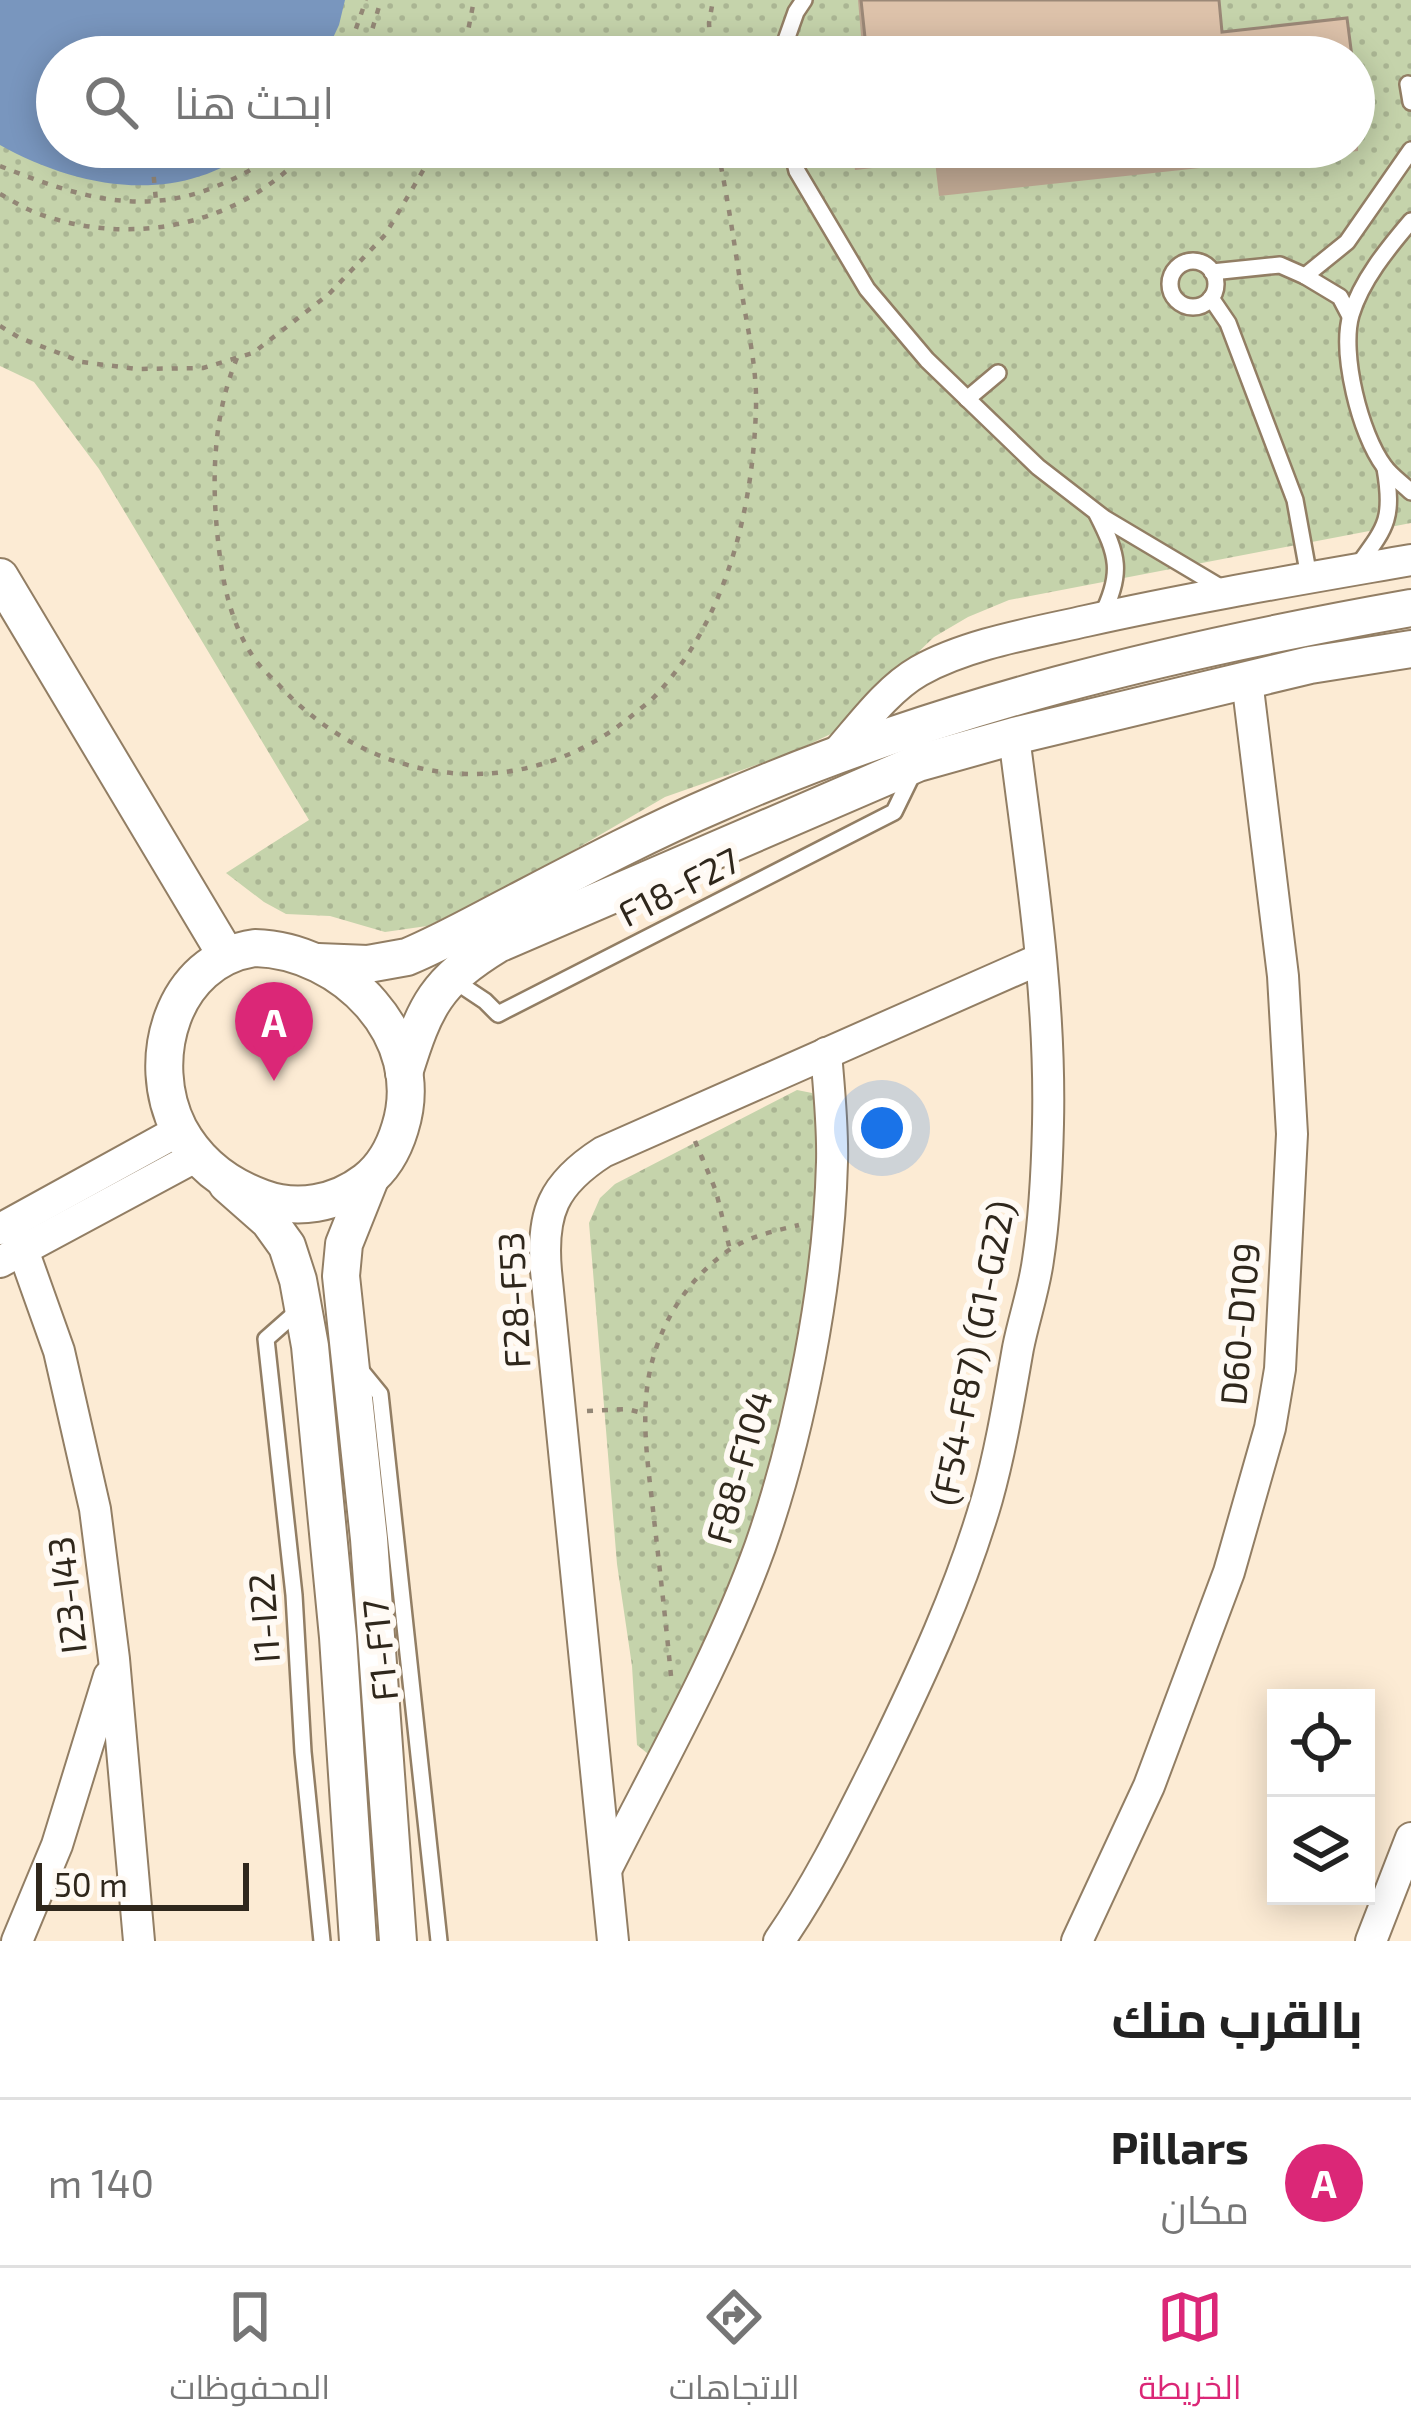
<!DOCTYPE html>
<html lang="ar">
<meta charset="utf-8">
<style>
:root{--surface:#fff;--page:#f6f6f6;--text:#222;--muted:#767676;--line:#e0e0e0;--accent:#db2777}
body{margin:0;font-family:"Exo 2",Cairo,sans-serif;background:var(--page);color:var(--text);direction:rtl}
.controls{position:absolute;right:36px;bottom:36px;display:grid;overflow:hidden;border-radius:0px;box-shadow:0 6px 30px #0003}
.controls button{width:108px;height:108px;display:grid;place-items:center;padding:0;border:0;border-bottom:3px solid var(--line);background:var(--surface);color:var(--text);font:60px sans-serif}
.scale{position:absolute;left:36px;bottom:30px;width:213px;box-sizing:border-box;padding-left:12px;border:6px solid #2f271c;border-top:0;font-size:33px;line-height:42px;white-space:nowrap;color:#2f271c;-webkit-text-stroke:9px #fffaf4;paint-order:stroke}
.you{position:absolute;left:882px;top:1128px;width:42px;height:42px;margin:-30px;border:9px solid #fff;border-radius:50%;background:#1a73e8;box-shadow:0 0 0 18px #1a73e833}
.badge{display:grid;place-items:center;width:78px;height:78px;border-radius:50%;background:var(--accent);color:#fff;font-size:39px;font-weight:700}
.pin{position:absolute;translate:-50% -99px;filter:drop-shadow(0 3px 6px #0008)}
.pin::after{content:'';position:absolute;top:63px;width:42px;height:36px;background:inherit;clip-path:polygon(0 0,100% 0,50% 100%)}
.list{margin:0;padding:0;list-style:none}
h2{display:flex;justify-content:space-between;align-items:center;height:156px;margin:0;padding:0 48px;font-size:51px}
h2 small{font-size:39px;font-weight:400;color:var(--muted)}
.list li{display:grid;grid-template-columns:78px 1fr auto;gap:36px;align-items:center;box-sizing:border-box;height:168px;padding:0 48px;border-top:3px solid var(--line)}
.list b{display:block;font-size:45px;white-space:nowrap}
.list p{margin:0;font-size:39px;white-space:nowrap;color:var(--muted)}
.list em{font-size:39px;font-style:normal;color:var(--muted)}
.icon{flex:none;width:66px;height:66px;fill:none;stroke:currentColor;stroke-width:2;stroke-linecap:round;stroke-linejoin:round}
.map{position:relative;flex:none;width:1411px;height:1941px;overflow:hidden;direction:ltr}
.search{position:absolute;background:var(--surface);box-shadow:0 6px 30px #0003;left:36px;right:36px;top:36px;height:132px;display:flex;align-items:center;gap:30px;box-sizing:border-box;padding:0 42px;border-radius:66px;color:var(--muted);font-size:45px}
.sheet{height:324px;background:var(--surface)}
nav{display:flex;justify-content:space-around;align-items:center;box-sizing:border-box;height:168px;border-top:3px solid var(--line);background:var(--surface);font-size:33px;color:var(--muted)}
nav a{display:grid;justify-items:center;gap:6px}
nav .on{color:var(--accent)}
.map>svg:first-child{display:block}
.park{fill:url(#park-dots);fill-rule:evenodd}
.water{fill:#7996be}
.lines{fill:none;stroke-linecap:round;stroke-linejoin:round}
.service-casing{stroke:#927e64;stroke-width:20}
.minor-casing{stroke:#927e64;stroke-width:34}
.tertiary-casing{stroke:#927e64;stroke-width:40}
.path{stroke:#938776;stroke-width:4.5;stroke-dasharray:6 9;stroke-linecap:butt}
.service{stroke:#fff;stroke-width:15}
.minor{stroke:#fff;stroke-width:30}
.tertiary{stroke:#fff;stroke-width:36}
.wall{fill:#bea792}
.building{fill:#ddc2aa;stroke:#9b8877;stroke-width:3}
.labels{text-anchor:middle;stroke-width:12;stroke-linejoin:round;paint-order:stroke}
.street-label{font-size:36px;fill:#2f271c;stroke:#fffaf4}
</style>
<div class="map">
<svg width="1411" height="1941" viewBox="0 0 1411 1941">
<defs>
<pattern id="park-dots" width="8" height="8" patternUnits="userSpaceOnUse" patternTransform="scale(3)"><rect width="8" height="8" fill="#c5d3ab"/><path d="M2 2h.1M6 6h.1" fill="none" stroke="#aab593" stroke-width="1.8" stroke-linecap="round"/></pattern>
</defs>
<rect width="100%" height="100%" fill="#fcebd4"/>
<g class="park">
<path d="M0 0H1411V523L1009 600 968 617 934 637 835 732 793 752 665 797 514 885 427 926 385 932 330 916 286 914 264 902 226 873 309 820 99 469 34 382 0 366ZM57 57H1354V147H57Z"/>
<polygon points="797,1090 812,1093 815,1100 819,1141 812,1244 788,1392 762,1508 707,1653 659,1751 647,1753 637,1745 632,1666 617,1564 589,1223 600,1198 615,1184"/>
</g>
<path class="water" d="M0 0H345L339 25 324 57H57V147H255C178 207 79 189 0 145Z"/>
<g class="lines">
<g class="service-casing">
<g id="service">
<polyline points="780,57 796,12 804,0"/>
<polyline points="1408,84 1411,102"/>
<polyline points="791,147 797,171 867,289 927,360 1038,467 1104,518 1225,590"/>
<path d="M1411 221C1388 248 1361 281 1351 315 1340 353 1360 434 1384 466 1391 476 1402 483 1411 492"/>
<circle cx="1193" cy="284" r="23"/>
<polyline points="1212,272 1280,265 1305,276 1340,297 1350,316"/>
<polyline points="1305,276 1347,242 1411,150"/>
<polyline points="1211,298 1228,323 1295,500 1309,577"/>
<polyline points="967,399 998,373"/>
<path d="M1097 514C1118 555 1123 573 1102 615"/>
<path d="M1356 568C1386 527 1394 520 1385 468"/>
<polyline points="452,979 485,1001 498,1014 894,812 913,773"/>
<polyline points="300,1309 266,1339 294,1595 303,1752 322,1941"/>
<polyline points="356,1370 362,1372 380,1394 439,1941"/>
</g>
</g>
<g class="minor-casing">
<g id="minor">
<path d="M835 755C860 727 886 690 919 671 967 644 1033 633 1086 621 1194 597 1302 579 1411 560"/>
<polyline points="0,1229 180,1130"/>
<polyline points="23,1250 59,1351 95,1509 114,1659 139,1941"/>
<polyline points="0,1262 197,1156"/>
<path d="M607 1868C660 1763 720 1658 760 1547 800 1433 829 1283 832 1162 833 1126 829 1089 826 1053"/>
<polyline points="17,1941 57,1845 109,1676"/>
<path d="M613 1941 546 1271C541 1213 553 1184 603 1152L1040 959"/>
<path d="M779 1941C819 1883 849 1821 880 1759 921 1675 961 1589 987 1499 1001 1449 1009 1399 1018 1348 1024 1318 1034 1290 1038 1260 1045 1215 1047 1169 1048 1124 1051 994 1030 864 1014 736"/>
<polyline points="1077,1941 1149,1786 1229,1572 1270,1428 1280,1369 1292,1134 1283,976 1247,680"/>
<polyline points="1371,1941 1411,1838"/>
</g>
</g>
<g class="tertiary-casing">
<g id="tertiary">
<polyline points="0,577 226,955"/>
<path d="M255 948C343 950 429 1036 400 1128 394 1148 383 1168 366 1181 336 1204 297 1211 262 1198 226 1185 198 1164 179 1129 144 1061 172 960 255 948Z"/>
<path d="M318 962 368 964 407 957C443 942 478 922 513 904 580 869 648 833 718 803 939 706 1174 650 1411 608"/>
<path d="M404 1073C425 1005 436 982 498 944L918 763 1014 736 1310 665 1411 649"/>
<polyline points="370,1179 344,1244 341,1276 369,1539 398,1941"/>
<polyline points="227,1184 269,1221 287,1246 298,1280 310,1346 338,1637 358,1941"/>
</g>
</g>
<g class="path">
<polyline points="346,57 366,0"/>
<polyline points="364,57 381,0"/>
<polyline points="463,57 474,0"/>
<polyline points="711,57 709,23 713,0"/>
<polyline points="151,147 156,201"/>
<path d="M0 166C73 195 140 218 217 186 239 177 263 165 280 147"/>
<path d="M0 194C11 200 22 207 34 212 129 249 243 226 310 147"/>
<polyline points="0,326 20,338 82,362 137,369 203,368 253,353 329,294 385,235 424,169 432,147"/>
<path d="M237 358C216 409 212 464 216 519 220 566 226 617 254 658 260 667 270 676 278 684 372 787 519 806 629 718 638 710 649 703 657 694 727 618 753 508 756 408 757 370 749 336 743 300 735 249 728 198 717 147"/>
<polyline points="695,1141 716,1191 730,1250"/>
<polyline points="587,1411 627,1409 646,1414"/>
<path d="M671 1676C666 1624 660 1571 654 1519 650 1480 643 1439 646 1399 650 1340 680 1284 729 1250 750 1236 775 1231 799 1225"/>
</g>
<use href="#service" class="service"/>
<use href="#minor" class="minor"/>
<use href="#tertiary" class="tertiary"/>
</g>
<g class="wall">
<polygon points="858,0 1219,0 1222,32 862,47"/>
<polygon points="1354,78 1358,111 1358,151 939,196 935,161 855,170 852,147 1354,147"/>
</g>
<g class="building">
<polygon points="861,0 1219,0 1222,32 1347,18 1352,57 847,57 846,49 866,47"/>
<polygon points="1354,78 1358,111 1354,112"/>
<polygon points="938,147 1024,147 939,156"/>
</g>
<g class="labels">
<g class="street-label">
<text transform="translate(679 887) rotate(-27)" y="13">F18-F27</text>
<text transform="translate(514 1300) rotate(-93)" y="13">F28-F53</text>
<text transform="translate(1240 1324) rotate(-85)" y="13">D60-D109</text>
<text transform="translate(973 1353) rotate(-79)" y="13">(F54-F87) (G1-G22)</text>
<text transform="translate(739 1467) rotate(-74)" y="13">F88-F104</text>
<text transform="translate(67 1595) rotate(-97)" y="13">I23-I43</text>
<text transform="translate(264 1618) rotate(-94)" y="13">I1-I22</text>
<text transform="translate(380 1650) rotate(-96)" y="13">F1-F17</text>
</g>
</g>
</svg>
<div class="controls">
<button><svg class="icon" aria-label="locate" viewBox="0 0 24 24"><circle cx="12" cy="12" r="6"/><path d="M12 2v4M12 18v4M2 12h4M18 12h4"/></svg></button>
<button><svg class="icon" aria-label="layers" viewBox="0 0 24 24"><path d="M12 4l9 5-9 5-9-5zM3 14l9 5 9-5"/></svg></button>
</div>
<div class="scale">50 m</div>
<div class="you"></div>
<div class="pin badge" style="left:274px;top:1081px">A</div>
<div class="search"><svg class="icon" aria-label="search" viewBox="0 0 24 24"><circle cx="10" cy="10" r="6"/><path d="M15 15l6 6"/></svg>ابحث هنا</div>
</div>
<section class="sheet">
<h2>بالقرب منك<small></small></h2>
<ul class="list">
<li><span class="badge">A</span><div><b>Pillars</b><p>مكان</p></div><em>140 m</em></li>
</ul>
</section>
<nav>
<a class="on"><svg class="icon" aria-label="map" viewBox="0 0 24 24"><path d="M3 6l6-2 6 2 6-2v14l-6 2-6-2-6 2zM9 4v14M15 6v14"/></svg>الخريطة</a>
<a><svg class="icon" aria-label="directions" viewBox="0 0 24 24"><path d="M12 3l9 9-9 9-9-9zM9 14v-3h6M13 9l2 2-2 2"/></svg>الاتجاهات</a>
<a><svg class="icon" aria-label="saved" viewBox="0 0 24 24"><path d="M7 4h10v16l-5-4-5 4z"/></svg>المحفوظات</a>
</nav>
